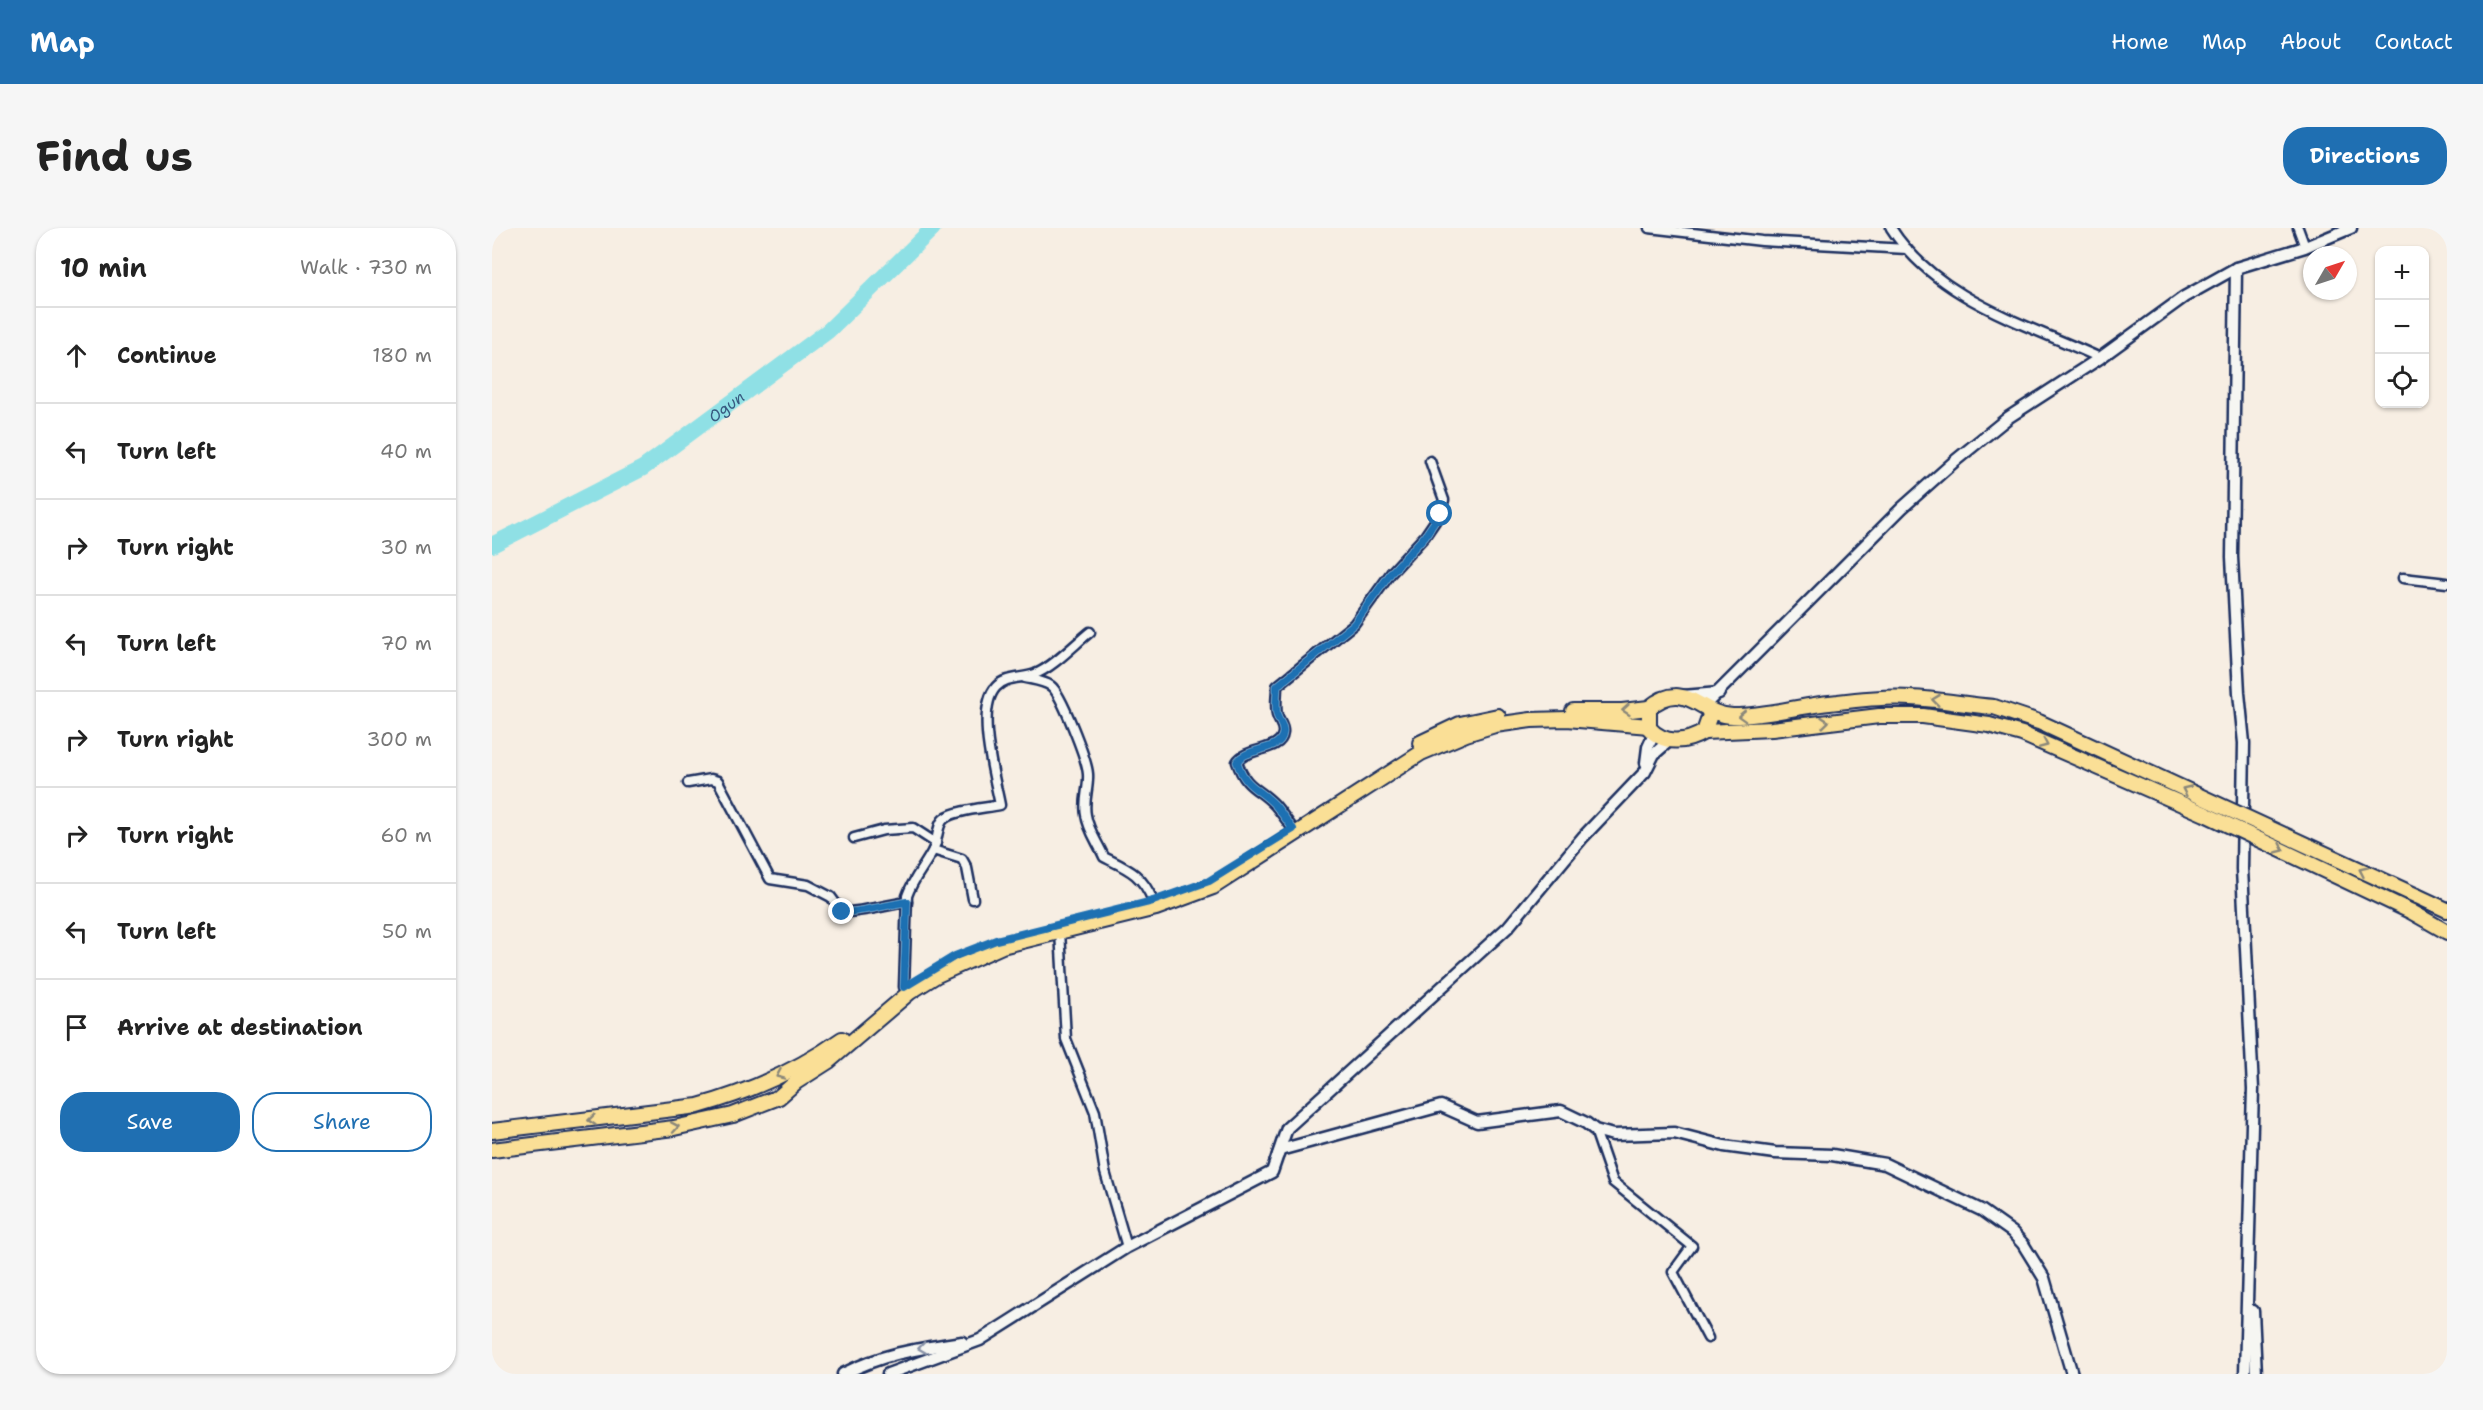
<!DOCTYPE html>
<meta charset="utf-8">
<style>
:root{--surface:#fff;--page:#f6f6f6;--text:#222;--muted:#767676;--line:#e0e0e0;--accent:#1f6fb2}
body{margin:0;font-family:"Shantell Sans",sans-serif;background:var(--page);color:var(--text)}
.controls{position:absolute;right:18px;top:18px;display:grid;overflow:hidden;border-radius:12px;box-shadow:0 2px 4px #0004}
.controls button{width:54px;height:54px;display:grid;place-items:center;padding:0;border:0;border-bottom:2px solid var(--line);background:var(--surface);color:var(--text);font:30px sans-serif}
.compass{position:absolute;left:1811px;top:18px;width:54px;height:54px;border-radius:50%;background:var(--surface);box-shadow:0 2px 4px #0004;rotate:51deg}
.stop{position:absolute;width:18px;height:18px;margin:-14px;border:4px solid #1f6fb2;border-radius:50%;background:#fff}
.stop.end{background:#1f6fb2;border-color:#fff;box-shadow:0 2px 6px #0008}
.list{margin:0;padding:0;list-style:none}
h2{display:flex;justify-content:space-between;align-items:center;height:78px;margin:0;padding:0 24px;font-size:26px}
h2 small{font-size:20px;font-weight:400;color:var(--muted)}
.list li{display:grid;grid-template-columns:39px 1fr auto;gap:18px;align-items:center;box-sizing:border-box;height:96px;padding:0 24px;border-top:2px solid var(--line)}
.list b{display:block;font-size:22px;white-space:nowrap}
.list em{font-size:20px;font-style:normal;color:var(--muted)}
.actions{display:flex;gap:12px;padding:18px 24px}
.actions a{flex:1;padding:14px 0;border:2px solid var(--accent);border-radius:24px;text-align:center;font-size:21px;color:var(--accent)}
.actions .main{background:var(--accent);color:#fff}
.icon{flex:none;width:33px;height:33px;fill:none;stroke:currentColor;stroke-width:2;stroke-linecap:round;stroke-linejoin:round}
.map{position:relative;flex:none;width:1955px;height:1146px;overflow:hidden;border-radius:24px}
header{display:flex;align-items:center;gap:36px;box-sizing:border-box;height:84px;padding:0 30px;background:var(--accent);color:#fff}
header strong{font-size:28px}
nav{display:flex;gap:33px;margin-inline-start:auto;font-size:21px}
.intro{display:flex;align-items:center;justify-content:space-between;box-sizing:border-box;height:144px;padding:0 36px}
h1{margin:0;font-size:42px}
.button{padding:15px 27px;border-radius:24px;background:var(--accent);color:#fff;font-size:21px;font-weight:700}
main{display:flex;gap:36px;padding:0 36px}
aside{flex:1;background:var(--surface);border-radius:24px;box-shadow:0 2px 4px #0004}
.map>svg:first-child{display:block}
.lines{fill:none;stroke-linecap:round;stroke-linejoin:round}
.river{stroke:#8fe0e5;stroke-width:16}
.minor-casing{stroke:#1b2f5e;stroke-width:13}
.tertiary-casing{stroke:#1b2f5e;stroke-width:15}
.primary-casing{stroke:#1b2f5e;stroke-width:18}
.minor{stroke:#f6f6f2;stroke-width:8}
.tertiary{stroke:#f6f6f2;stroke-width:10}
.primary{stroke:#fadf96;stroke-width:14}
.primary-bridge-casing{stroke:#1b2f5e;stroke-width:18;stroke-linecap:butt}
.primary-bridge{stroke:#fadf96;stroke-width:14}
.oneway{stroke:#8a877a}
.oneway2{stroke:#8892a8}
.route{stroke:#1f6fb2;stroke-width:8}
.labels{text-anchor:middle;stroke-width:5;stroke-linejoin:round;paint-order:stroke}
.water-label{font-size:16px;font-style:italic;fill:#385b80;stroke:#f6f6f2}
</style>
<header>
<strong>Map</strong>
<nav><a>Home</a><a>Map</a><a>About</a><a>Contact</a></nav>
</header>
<div class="intro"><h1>Find us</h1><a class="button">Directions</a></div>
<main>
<aside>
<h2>10 min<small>Walk · 730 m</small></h2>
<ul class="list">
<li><svg class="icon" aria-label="ahead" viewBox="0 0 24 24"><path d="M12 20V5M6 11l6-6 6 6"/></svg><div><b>Continue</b></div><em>180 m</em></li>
<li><svg class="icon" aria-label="left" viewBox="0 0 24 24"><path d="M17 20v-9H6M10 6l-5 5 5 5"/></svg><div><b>Turn left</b></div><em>40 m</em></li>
<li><svg class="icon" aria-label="right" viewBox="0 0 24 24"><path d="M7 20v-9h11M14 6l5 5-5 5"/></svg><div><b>Turn right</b></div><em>30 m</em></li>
<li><svg class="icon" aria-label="left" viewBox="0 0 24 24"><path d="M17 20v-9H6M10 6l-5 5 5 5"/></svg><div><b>Turn left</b></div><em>70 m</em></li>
<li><svg class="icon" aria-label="right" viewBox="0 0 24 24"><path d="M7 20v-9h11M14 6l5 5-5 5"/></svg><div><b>Turn right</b></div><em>300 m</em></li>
<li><svg class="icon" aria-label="right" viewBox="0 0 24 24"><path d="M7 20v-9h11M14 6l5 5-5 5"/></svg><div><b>Turn right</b></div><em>60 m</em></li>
<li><svg class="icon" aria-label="left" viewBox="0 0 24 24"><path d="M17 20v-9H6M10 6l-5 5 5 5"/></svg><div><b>Turn left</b></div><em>50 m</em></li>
<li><svg class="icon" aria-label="arrive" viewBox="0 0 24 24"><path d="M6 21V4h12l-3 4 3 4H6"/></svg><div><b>Arrive at destination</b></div></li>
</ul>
<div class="actions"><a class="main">Save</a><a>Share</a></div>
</aside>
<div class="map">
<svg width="1955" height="1146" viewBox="0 0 1955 1146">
<rect width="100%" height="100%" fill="#f7eee3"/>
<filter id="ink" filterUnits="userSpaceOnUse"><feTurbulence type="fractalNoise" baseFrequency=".0167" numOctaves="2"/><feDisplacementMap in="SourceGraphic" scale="12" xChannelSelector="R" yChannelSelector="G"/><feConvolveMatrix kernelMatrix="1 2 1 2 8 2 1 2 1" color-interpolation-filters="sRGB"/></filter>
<g filter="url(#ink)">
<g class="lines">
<path class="river" id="s1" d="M0 317 151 240 336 103 441 0"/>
<g class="minor-casing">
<g id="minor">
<polyline points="1157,0 1270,13 1415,21"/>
<path d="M1399 0C1445 72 1535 96 1608 130"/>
<polyline points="1806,0 1813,19"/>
<polyline points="1911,350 1955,355"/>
<path d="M533 450C542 452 552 453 559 458 569 465 595 532 596 546 597 560 591 573 594 587 596 602 606 615 612 629 636 641 650 646 661 673"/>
<path d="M196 555 219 551 226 553 278 651 316 657 339 669 350 684C362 686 399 676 415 674"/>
<path d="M801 601C795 593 789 584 783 577 766 559 754 561 745 534 754 519 789 524 791 505 792 498 787 494 785 487 783 478 785 467 785 458L862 396 899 345 933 308 948 286 952 272 938 233"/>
<polyline points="362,610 392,602 421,600 444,615"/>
<polyline points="441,622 470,631 475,640 481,671"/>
<polyline points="568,703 574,811 603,884 613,944 635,1019"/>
<path d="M412 759 415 668C421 650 434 637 442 620 446 611 445 595 453 590 464 582 494 580 508 577 503 550 483 482 504 459 514 448 530 451 543 446 560 440 583 416 598 404"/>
<polyline points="1103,902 1121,954 1200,1018 1181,1044 1216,1110"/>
</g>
</g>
<g class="tertiary-casing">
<g id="tertiary">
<polyline points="1744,40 1740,329 1747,465 1752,515 1750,641 1761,861 1753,1146"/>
<polyline points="1191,468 1227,465"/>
<polyline points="1213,477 1410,280 1464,232 1517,189 1608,130 1692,69 1744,40 1813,19 1859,0"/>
<polyline points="1154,535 1156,519 1162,506"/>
<polyline points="786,927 788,922 949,878 985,894 1069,883 1094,895 1103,902 1121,907 1182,905 1232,918 1283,925 1340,927 1393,936 1489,982 1520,1004 1531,1016 1552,1050 1580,1146"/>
<polyline points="1761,1083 1764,1146"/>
<path d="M351 1146C393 1125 424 1121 470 1114"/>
<polyline points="396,1146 488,1112 635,1019 780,944 795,900 1016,699 1091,609 1153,544 1162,526 1177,513"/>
</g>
</g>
<g class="primary-casing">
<g id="primary">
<path d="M1216 482 1218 487 1212 504C1194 515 1172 517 1157 500V480C1194 449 1208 488 1241 488 1277 488 1310 477 1346 474 1370 471 1396 468 1419 470 1447 471 1474 477 1502 479"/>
<polyline points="1081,483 1130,483 1157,480"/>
<polyline points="1212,504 1280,501 1387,488 1431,488 1497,497"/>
<polyline points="928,515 968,496 1006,488"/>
<polyline points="1925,668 1955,682"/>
<polyline points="1918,683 1955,704"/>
<path d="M0 903 206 878C257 864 306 842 350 811"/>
<polyline points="0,922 182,900 241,887 287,869 304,854 337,833 418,764 445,747 510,718 664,680 721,659 929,525 974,506 1003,497 1039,492 1075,491 1157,498"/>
</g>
</g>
<use href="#minor" class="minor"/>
<use href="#tertiary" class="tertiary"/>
<use href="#primary" class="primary"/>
<g class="primary-bridge-casing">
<g id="primary-bridge">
<polyline points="1502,479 1547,494 1925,668"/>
<polyline points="1497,497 1530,506 1713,586 1918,683"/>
</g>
</g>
<use href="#primary-bridge" class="primary-bridge"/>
</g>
<defs><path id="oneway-chevron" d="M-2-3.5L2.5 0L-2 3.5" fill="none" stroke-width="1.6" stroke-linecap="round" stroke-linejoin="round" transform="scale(1.5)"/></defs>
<g class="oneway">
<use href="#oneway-chevron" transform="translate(1444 472) rotate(-173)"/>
<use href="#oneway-chevron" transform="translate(1134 482) rotate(175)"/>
<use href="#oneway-chevron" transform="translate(1250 488) rotate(178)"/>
<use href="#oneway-chevron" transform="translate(1333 494) rotate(-6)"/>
<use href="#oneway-chevron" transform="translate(1552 516) rotate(24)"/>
<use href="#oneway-chevron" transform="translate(1694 562) rotate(-155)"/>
<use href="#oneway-chevron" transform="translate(1788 621) rotate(25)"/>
<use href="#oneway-chevron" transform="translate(1871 643) rotate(-155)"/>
<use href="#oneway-chevron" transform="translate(288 847) rotate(156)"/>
<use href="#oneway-chevron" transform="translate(100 892) rotate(174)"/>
<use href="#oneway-chevron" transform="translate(183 899) rotate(-10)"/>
</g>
<use class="oneway2" href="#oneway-chevron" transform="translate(430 1120) rotate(172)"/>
</g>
<g class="lines" filter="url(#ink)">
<path class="route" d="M350 684C362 686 399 676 415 674L412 759 463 728 504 712 661 673 717 653 791 607 801 601C795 593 789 584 783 577 766 559 754 561 745 534 754 519 789 524 791 505 792 498 787 494 785 487 783 479 785 467 785 458L862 396 899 345 933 308 948 286"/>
</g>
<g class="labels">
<g class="water-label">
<text dy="6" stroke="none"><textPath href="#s1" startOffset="273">Ogun</textPath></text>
</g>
</g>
</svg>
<div class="controls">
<button>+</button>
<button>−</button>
<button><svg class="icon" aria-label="locate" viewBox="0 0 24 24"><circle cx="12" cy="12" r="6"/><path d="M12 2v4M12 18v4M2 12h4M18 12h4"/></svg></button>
</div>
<svg class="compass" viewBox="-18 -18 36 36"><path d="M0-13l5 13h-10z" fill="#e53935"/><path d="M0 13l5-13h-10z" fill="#767676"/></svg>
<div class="stop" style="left:948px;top:286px"></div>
<div class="stop end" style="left:350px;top:684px"></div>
</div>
</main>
